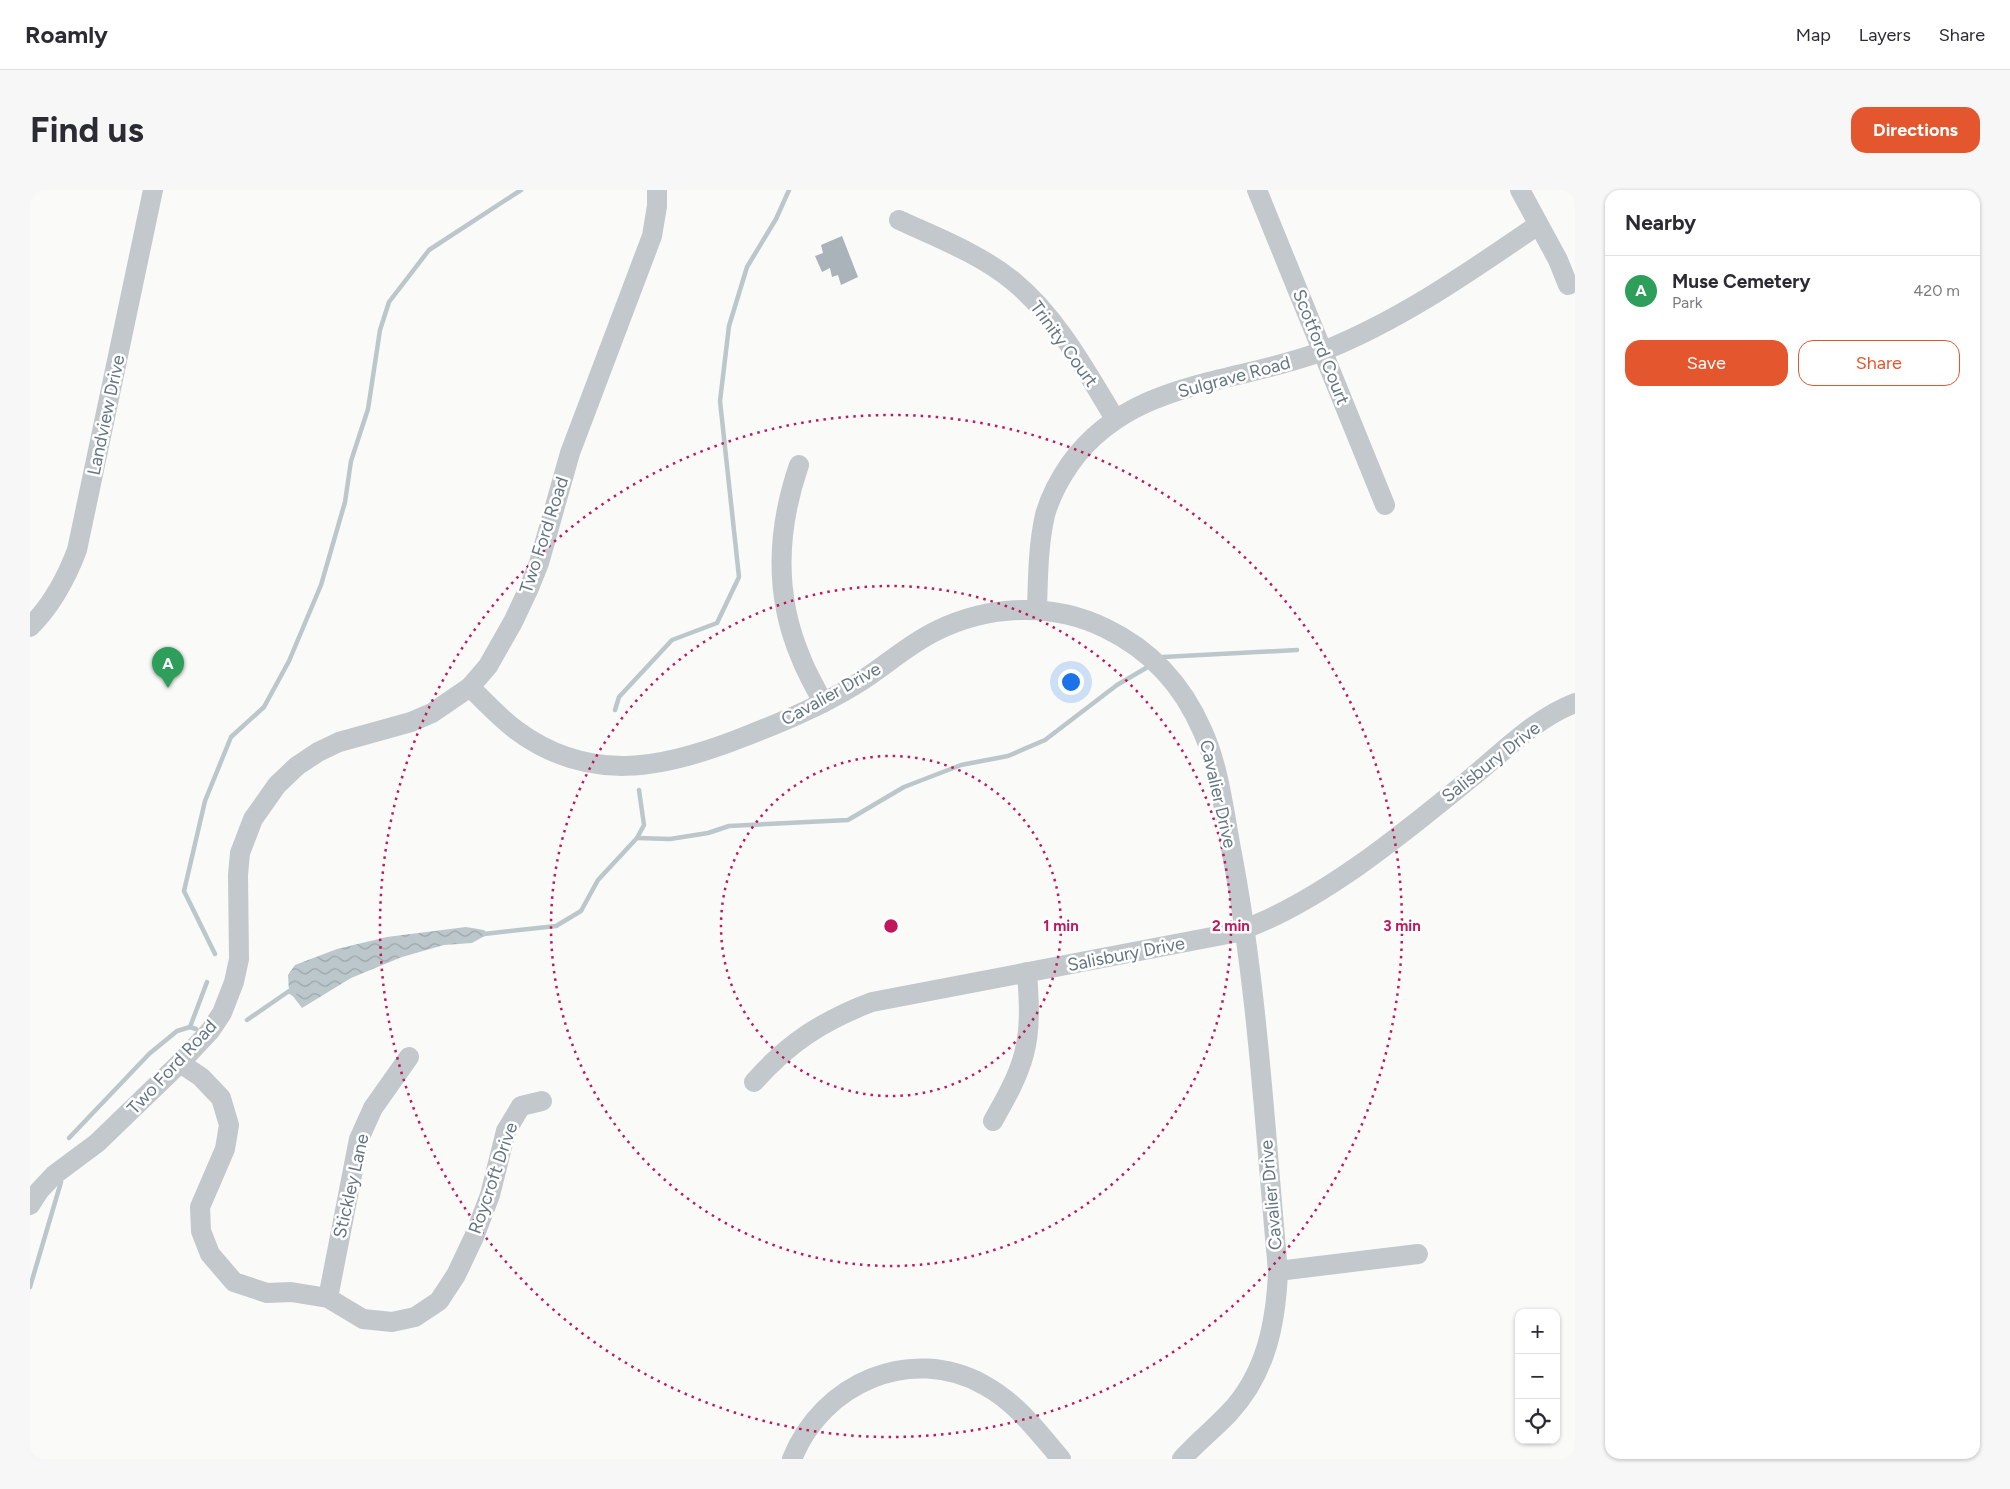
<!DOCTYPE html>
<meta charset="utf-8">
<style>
:root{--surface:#fff;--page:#f7f7f7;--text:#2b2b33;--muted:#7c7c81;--line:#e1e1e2;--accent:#e4572e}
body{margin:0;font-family:Figtree,sans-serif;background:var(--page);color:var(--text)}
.controls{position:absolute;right:15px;bottom:15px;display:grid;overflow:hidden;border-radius:10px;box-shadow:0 1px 4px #0004}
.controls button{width:45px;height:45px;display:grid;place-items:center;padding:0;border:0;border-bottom:1px solid var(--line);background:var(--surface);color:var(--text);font:25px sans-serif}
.you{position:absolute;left:1040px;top:491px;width:18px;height:18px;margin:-12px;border:4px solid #fff;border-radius:50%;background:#1a73e8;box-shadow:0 0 0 8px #1a73e833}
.badge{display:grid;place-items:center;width:32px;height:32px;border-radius:50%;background:var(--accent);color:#fff;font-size:16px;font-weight:700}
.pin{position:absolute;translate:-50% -41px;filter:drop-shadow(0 1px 2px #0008)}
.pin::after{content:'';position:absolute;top:26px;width:18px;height:15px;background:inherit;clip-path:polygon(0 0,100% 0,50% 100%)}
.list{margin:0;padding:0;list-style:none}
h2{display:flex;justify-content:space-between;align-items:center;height:65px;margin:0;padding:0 20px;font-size:21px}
h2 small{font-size:16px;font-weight:400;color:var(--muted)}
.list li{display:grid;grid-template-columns:32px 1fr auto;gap:15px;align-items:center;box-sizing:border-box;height:70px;padding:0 20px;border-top:1px solid var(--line)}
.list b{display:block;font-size:19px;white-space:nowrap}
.list p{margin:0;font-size:16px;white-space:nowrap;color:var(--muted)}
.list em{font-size:16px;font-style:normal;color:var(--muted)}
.actions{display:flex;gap:10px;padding:15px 20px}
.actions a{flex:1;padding:11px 0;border:1px solid var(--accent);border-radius:15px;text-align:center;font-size:18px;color:var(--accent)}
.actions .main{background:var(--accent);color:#fff}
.icon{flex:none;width:28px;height:28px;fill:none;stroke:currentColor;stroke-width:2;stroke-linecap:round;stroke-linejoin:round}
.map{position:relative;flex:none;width:1545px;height:1269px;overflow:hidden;border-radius:15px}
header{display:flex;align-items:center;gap:30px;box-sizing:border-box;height:70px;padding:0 25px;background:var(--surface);border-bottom:1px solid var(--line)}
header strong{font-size:24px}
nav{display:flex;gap:28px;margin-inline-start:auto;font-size:18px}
.intro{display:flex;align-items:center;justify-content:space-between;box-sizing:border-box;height:120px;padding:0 30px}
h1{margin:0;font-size:35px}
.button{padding:12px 22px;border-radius:15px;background:var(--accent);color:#fff;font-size:18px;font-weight:700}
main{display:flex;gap:30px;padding:0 30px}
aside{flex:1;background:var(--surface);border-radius:15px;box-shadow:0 1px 4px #0004}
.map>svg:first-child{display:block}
.water{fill:url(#water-waves)}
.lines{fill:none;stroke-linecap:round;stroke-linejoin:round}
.stream{stroke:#bbc7cb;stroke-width:4.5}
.building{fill:#aab3b9}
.minor{stroke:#c3c8cc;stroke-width:20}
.ring{fill:none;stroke:#c2185b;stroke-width:2.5;stroke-dasharray:2.5 5}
.labels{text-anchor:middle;stroke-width:5;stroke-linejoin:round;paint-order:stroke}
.street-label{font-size:18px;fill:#657683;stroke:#fff}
.centre{fill:#c2185b;stroke:#fff;stroke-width:2.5}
.ring-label{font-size:15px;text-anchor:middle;font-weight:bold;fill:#c2185b;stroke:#fff;stroke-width:5;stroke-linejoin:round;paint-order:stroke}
</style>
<header>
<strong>Roamly</strong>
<nav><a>Map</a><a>Layers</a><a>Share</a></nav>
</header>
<div class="intro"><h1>Find us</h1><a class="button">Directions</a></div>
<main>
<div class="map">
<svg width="1545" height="1269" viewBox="0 0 1545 1269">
<defs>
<pattern id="water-waves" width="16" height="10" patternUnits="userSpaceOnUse" patternTransform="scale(1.25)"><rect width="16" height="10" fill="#bbc7cb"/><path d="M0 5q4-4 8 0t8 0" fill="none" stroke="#9ca6aa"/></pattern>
</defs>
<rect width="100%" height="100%" fill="#fafaf8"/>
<polygon class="water" points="436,737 454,740 458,744 442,753 414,755 372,767 321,788 272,818 259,801 258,785 265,775 307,759 357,747"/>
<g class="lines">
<g class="stream">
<polyline points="1133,467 1267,460"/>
<polyline points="585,520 589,507 642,450 687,433 709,387 690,211 699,136 717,77 746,29 759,0"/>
<polyline points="607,648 640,649 678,643 699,636 818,630 874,597 931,575 978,566 1015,550 1087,495 1116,478"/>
<polyline points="454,744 526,736 551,721 568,690 607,648 614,635 609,600"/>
<polyline points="185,764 154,701 175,611 201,547 234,517 259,471 291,395 315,312 321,271 338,219 350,140 359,112 399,60 491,0"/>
<polyline points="217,830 259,801 264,804"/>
<polyline points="160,837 177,792"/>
<polyline points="39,948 119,864 147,841 160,837 166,839"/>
<polyline points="0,1097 31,992"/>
</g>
</g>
<polygon class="building" points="812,46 828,87 811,95 808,85 802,87 800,78 792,82 785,66 793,63 791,55"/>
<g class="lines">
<g class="minor">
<polyline points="1227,0 1355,315"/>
<polyline points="1490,0 1528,70 1538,95"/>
<path d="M869 30C908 48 950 64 983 91 1027 127 1056 181 1085 229"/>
<path d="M769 275C747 339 744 405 771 468 777 484 786 498 793 513"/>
<path d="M1007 419C1008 388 1008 356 1015 325 1020 307 1029 290 1040 274 1101 189 1203 195 1293 161 1371 130 1439 82 1508 35"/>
<path d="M0 437C22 415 36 389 47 360L123 0"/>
<path d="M440 497C455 512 469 527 486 540 559 594 632 579 711 548 750 533 789 517 825 495 853 478 877 455 906 441 959 415 1022 412 1075 438 1121 460 1153 495 1173 542 1190 580 1194 623 1202 664 1228 801 1235 942 1248 1081 1246 1133 1236 1184 1199 1223 1184 1239 1167 1252 1152 1269"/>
<polyline points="150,873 171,887 191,908 199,935 195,959 170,1017 171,1041 180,1064 204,1092 237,1103 261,1102 298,1108 333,1129 362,1132 385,1127 409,1111 426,1085 444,1047 460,1005 476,941 491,916 512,911"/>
<path d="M724 892C758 853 794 830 842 812L1203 743C1287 716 1379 639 1447 583 1477 558 1508 527 1545 513"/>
<path d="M963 931C975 910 988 887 994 864 1001 838 999 809 997 782"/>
<polyline points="0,1015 9,1001 24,985 67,953 150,873 180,841 192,823 204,792 209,769 208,685 210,663 223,629 247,595 267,576 288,562 309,552 381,532 402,523 440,497 458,476 483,432 499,398 509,373 540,263 622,46 627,16 627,0"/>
<polyline points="1248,1081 1388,1064"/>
<polyline points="298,1108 329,949 343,918 379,867"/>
<path d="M762 1269C792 1193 881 1154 954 1195 986 1212 1008 1242 1031 1269"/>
</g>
</g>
<g class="ring">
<circle cx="861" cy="736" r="170"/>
<circle cx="861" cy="736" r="340"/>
<circle cx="861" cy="736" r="511"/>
</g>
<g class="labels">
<g class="street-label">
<text transform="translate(1034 154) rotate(54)" y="6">Trinity Court</text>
<text transform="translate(1291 157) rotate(68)" y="6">Scotford Court</text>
<text transform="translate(1204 187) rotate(-15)" y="6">Sulgrave Road</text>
<text transform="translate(76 225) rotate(-78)" y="6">Landview Drive</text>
<text transform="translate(514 345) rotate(-72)" y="6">Two Ford Road</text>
<text transform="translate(801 504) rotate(-29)" y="6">Cavalier Drive</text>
<text transform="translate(1461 572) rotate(-38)" y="6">Salisbury Drive</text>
<text transform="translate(1188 604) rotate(77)" y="6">Cavalier Drive</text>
<text transform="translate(1096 764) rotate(-11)" y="6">Salisbury Drive</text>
<text transform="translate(142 877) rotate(-47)" y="6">Two Ford Road</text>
<text transform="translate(463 988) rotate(-71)" y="6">Roycroft Drive</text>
<text transform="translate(321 996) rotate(-77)" y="6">Stickley Lane</text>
<text transform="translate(1241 1005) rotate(-95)" y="6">Cavalier Drive</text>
</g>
</g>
<circle cx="861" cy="736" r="8" class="centre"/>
<g class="ring-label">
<text x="1031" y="741">1 min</text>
<text x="1201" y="741">2 min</text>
<text x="1372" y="741">3 min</text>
</g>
</svg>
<div class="controls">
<button>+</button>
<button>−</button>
<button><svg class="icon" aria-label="locate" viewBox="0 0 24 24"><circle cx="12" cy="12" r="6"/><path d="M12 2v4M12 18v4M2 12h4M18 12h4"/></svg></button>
</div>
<div class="you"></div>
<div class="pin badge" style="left:138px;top:498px;background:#2e9e5b">A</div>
</div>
<aside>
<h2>Nearby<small></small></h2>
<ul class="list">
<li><span class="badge" style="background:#2e9e5b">A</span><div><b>Muse Cemetery</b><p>Park</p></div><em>420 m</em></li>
</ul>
<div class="actions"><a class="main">Save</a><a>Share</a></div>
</aside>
</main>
